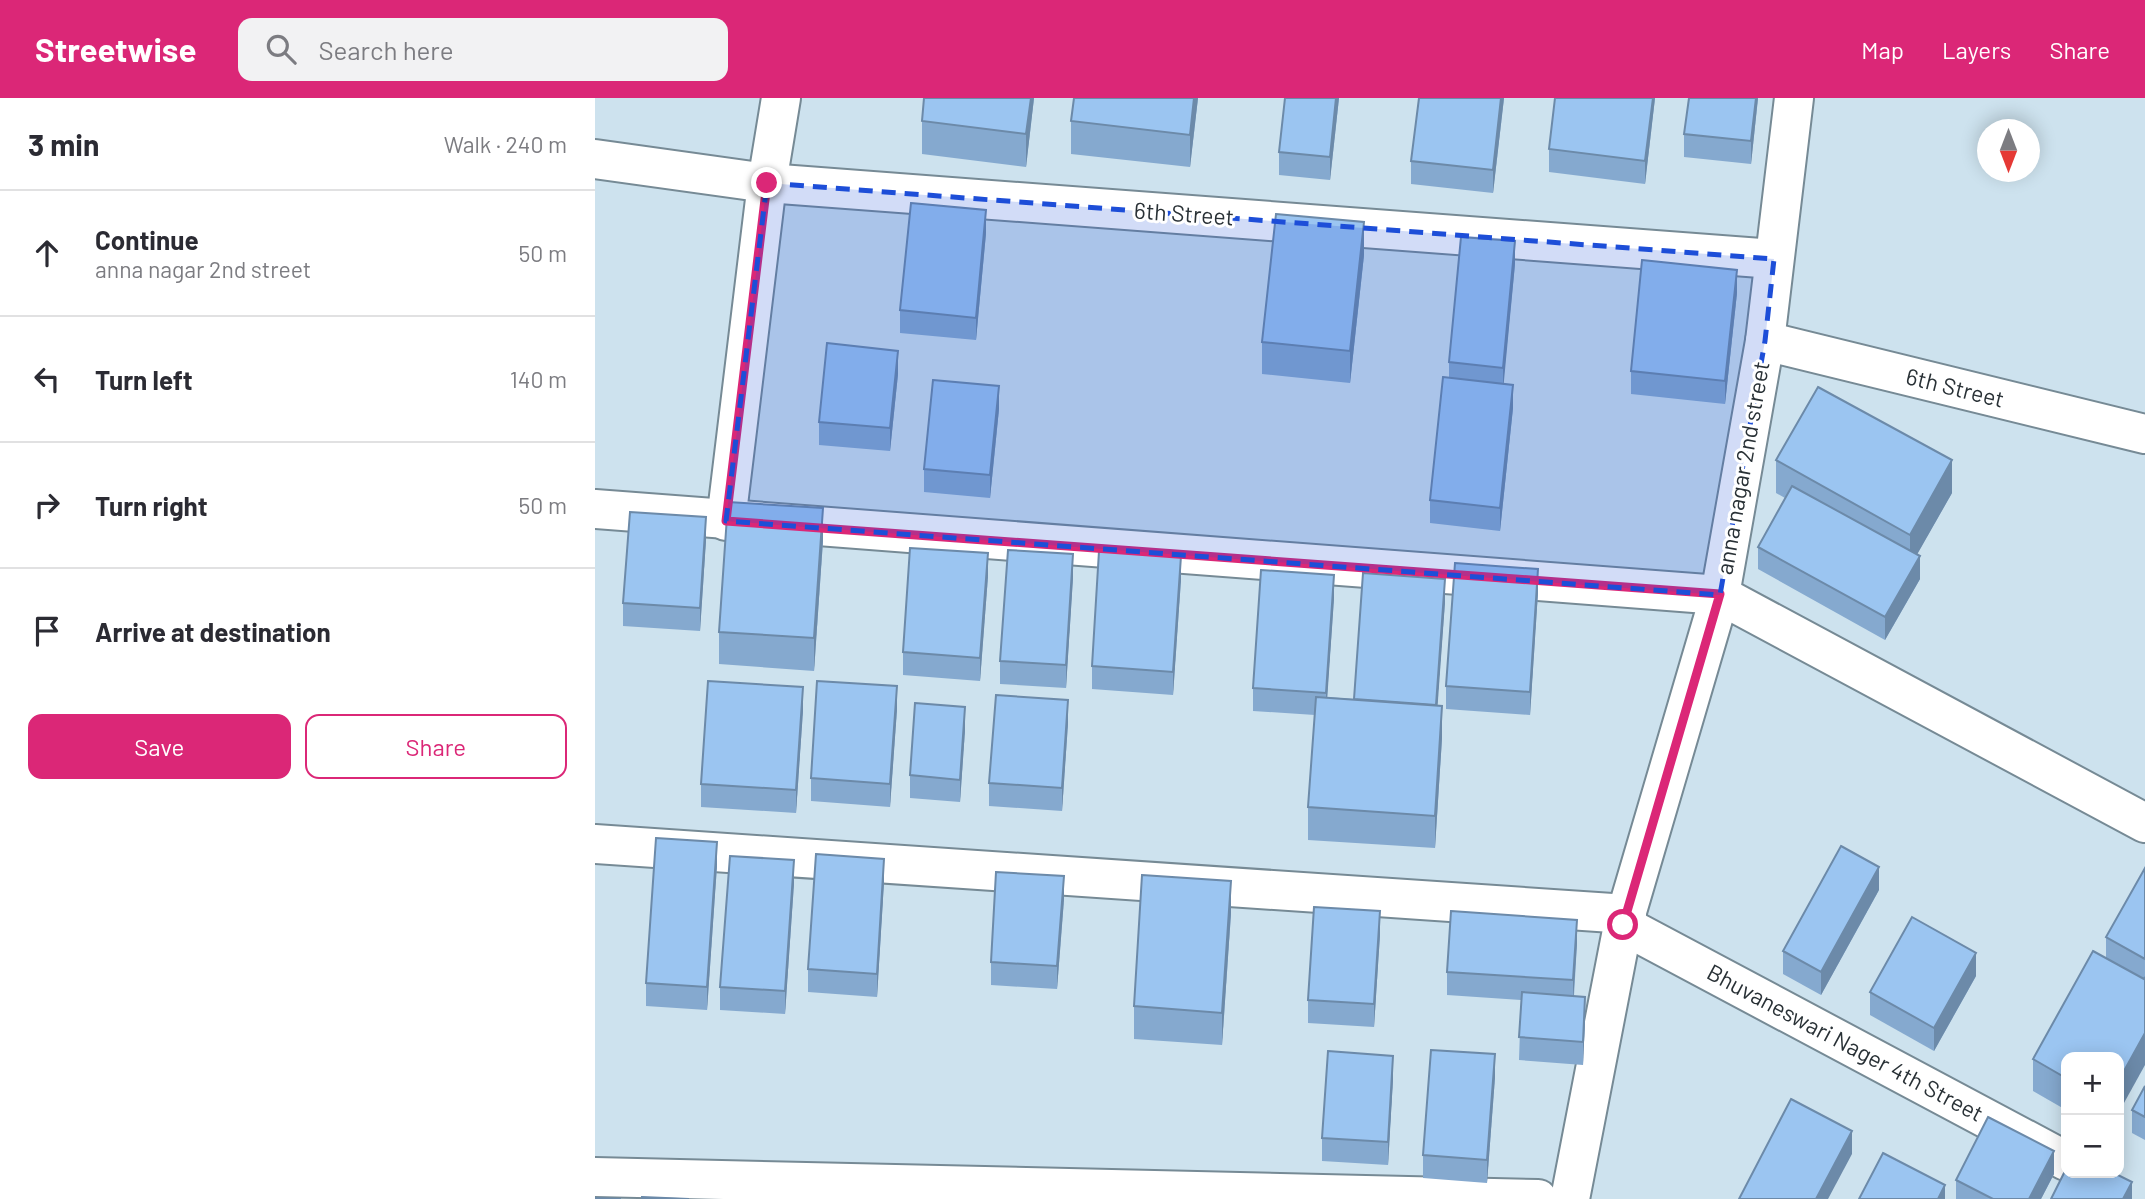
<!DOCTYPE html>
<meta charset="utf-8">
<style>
:root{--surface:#fff;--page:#f2f2f3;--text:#2b2b33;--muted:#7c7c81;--line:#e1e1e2;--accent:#db2777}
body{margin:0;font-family:Barlow,sans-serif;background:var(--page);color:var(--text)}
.controls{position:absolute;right:21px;bottom:21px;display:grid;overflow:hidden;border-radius:14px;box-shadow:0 4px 18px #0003}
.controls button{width:63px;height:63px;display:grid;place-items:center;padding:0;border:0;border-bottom:2px solid var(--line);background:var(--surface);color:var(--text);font:35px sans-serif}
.compass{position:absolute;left:1382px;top:21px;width:63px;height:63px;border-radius:50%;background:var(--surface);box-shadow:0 4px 18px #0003;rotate:180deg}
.stop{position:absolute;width:21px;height:21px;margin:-16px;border:5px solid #db2777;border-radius:50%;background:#fff}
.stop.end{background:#db2777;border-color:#fff;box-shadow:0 2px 7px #0008}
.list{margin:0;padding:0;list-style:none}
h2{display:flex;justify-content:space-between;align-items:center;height:91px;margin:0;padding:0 28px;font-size:30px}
h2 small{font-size:23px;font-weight:400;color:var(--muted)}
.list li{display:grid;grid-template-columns:46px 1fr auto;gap:21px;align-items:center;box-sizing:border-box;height:126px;padding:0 28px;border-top:2px solid var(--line)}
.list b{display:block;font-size:26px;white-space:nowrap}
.list p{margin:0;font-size:23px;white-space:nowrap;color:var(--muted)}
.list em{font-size:23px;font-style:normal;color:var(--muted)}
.actions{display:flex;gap:14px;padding:21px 28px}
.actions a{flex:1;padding:16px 0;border:2px solid var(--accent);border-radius:14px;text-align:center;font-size:24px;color:var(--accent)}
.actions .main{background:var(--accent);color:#fff}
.icon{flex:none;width:38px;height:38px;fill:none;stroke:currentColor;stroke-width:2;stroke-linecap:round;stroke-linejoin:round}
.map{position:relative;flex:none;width:1550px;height:1101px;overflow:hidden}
header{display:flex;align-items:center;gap:42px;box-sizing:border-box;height:98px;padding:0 35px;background:var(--accent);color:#fff}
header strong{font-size:33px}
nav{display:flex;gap:38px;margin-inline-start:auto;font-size:24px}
.search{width:490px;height:63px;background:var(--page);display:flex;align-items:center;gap:18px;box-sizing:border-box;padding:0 24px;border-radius:14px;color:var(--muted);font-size:26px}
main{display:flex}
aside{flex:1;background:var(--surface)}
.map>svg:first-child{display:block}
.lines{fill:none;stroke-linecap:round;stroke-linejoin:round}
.street-casing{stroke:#768a95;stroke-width:42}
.street{stroke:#fff;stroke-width:38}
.wall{fill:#85a9cf}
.shaded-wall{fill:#6c8aa9}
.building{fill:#9bc5f1;stroke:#6c8aa9;stroke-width:2}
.route{stroke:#db2777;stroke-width:9}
.marked{fill:#1d4ed8;fill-opacity:0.2;stroke:#1d4ed8;stroke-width:5;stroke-dasharray:14 9;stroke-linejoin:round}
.labels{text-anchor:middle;stroke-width:6;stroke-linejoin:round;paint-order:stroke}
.street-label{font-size:23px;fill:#293136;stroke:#fff}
</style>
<header>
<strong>Streetwise</strong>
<div class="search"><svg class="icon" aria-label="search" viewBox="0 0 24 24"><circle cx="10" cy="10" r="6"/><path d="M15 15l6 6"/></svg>Search here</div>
<nav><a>Map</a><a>Layers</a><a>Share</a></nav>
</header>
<main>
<aside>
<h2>3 min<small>Walk · 240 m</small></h2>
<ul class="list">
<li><svg class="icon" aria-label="ahead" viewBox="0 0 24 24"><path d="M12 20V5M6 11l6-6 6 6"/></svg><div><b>Continue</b><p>anna nagar 2nd street</p></div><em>50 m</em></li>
<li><svg class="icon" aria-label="left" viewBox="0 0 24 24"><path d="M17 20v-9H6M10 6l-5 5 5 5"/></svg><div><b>Turn left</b></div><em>140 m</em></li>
<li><svg class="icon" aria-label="right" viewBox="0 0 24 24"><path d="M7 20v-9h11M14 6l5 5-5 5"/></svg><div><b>Turn right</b></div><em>50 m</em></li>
<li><svg class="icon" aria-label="arrive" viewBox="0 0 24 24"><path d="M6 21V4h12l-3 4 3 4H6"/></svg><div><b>Arrive at destination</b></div></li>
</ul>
<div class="actions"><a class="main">Save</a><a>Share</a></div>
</aside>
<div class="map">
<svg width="1550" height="1101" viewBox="0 0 1550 1101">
<rect width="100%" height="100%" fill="#cde2ee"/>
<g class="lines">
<g class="street-casing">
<g id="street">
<polyline points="0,61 172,85 1179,161"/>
<polyline points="1170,243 1550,336"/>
<polyline points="0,411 1125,497 1550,725"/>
<polyline points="131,423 172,85 186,0"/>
<polyline points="0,746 1032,816"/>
<polyline points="1028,827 1471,1063"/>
<polyline points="0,1079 943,1101"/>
<polyline points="975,1101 1028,827 1125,497 1170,243 1199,0"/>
</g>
</g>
<use href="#street" class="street"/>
</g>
<g class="wall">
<polygon points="329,0 439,0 431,69 327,56 327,23"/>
<polygon points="603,0 595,69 476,56 476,23"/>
<polygon points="690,0 744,0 735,82 684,77 684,54"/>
<polygon points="824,0 909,0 898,95 816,86 816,63"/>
<polygon points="960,0 1060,0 1050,86 954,74 954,51"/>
<polygon points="1163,0 1156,66 1089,59 1089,36"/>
<polygon points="391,135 381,242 305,235 305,212"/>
<polygon points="769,157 755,285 667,276 667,244"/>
<polygon points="920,166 908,286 918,310 905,433 835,425 835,402 854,280 854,264"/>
<polygon points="1142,195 1130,306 1036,296 1036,273"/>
<polygon points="303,276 295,353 224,347 224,324"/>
<polygon points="404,311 395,400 329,394 329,371"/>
<polygon points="1181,362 1357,395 1322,456 1325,481 1290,542 1163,471 1163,449 1190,400 1181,395"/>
<polygon points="111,442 105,533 28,528 28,505"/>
<polygon points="228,442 219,573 124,566 124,534"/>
<polygon points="393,478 385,583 308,577 308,554"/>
<polygon points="478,479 471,590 405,586 405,563"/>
<polygon points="586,481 578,597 497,591 497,568"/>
<polygon points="943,494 935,617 851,611 851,588"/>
<polygon points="739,500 732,599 759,601 850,504 842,607 847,640 840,750 713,742 713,709 720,617 658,613 658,590"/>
<polygon points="302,611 295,709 216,703 216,680"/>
<polygon points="208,612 201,715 106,709 106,686"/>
<polygon points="473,625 467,713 394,708 394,685"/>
<polygon points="370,632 365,704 315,700 315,677"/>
<polygon points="122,767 112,912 51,908 51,885"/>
<polygon points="1550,770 1550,967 1471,959 1471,1012 1438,993 1438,961 1511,860 1511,839"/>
<polygon points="289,784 282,899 213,894 213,871"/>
<polygon points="199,785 190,916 125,912 125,889"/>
<polygon points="1284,792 1226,897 1188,876 1188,853"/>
<polygon points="469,801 462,891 396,887 396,864"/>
<polygon points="636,815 627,947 539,941 539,908"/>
<polygon points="785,836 779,929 713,925 713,902"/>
<polygon points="982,845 979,898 990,922 988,967 924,962 926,902 852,897 852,874"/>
<polygon points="1381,878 1339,953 1275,917 1275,894"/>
<polygon points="900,979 892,1085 828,1080 828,1057"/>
<polygon points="798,981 793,1067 727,1063 727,1040"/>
<polygon points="1550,988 1550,1042 1537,1035 1537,1012"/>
<polygon points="1459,1076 1446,1101 1361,1101 1361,1082"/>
</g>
<g class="shaded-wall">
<polygon points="436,0 439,0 431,69 431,36"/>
<polygon points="599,0 603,0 595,69 595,37"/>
<polygon points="741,0 744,0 735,82 735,59"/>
<polygon points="906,0 909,0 898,95 898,72"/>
<polygon points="1058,0 1060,0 1050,86 1050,63"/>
<polygon points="1161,0 1163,0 1156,66 1156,43"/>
<polygon points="391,112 391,135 381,242 381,220"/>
<polygon points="769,124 769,157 755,285 755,253"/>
<polygon points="920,143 920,166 908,293 908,270"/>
<polygon points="1142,172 1142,195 1130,306 1130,283"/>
<polygon points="303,253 303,276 295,353 295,330"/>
<polygon points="918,287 918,310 905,433 905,410"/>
<polygon points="404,288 404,311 395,400 395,377"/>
<polygon points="1357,362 1357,395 1315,469 1315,437"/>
<polygon points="228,410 228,442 219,573 219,540"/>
<polygon points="111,419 111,442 105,533 105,510"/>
<polygon points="393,455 393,478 385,583 385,560"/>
<polygon points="478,456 478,479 471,590 471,567"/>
<polygon points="586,458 586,481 578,597 578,574"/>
<polygon points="1325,458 1325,481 1290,542 1290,519"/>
<polygon points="943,471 943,494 935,617 935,594"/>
<polygon points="739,477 739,500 731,618 731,595"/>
<polygon points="850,481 850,504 841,630 841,607"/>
<polygon points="302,588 302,611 295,709 295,686"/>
<polygon points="208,589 208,612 201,715 201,692"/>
<polygon points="473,602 473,625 467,713 467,690"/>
<polygon points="847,608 847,640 840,750 840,718"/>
<polygon points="370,609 370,632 365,704 365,682"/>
<polygon points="122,744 122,767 112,912 112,889"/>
<polygon points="289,761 289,784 282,899 282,876"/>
<polygon points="199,762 199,785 190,916 190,893"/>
<polygon points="1284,769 1284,792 1226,897 1226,874"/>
<polygon points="469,778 469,801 462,891 462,868"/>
<polygon points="636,783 636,815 627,947 627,915"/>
<polygon points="785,813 785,836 779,929 779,906"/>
<polygon points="982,822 982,845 978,905 978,882"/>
<polygon points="1381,855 1381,878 1339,953 1339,930"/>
<polygon points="990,899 990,922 988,967 988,944"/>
<polygon points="1550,935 1550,967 1524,1014 1524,982"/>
<polygon points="900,956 900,979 892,1085 892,1062"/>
<polygon points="798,958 798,981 793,1067 793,1044"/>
<polygon points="1257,1033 1257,1056 1233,1101 1221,1101"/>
<polygon points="1459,1053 1459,1076 1446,1101 1434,1101"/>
<polygon points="1537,1084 1537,1101 1528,1101"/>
<polygon points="1350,1087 1350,1101 1343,1101"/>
</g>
<g class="building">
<polygon points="329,0 436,0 431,36 327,23"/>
<polygon points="479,0 599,0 595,37 476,23"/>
<polygon points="690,0 741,0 735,59 684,54"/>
<polygon points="824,0 906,0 898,72 816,63"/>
<polygon points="960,0 1058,0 1050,63 954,51"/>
<polygon points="1094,0 1161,0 1156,43 1089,36"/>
<polygon points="316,105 391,112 381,220 305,212"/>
<polygon points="681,116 769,124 755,253 667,244"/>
<polygon points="866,139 920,143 908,270 854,264"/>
<polygon points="1047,162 1142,172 1130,283 1036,273"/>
<polygon points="232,245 303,253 295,330 224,324"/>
<polygon points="848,279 918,287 905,410 835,402"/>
<polygon points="338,282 404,288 395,377 329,371"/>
<polygon points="1223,289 1357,362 1315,437 1181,362"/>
<polygon points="1197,388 1325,458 1290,519 1163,449"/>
<polygon points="133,404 228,410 219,540 124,534"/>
<polygon points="35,414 111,419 105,510 28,505"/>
<polygon points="315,450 393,455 385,560 308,554"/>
<polygon points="413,452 478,456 471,567 405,563"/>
<polygon points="504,453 586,458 578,574 497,568"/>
<polygon points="860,465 943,471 935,594 851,588"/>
<polygon points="666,472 739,477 731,595 658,590"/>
<polygon points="768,475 850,481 841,607 759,601"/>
<polygon points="113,583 208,589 201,692 106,686"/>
<polygon points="222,583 302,588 295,686 216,680"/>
<polygon points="401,597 473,602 467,690 394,685"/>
<polygon points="721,599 847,608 840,718 713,709"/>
<polygon points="320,605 370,609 365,682 315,677"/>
<polygon points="61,740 122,744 112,889 51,885"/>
<polygon points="1246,748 1284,769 1226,874 1188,853"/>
<polygon points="221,756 289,761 282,876 213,871"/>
<polygon points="135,758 199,762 190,893 125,889"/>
<polygon points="1550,770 1550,861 1511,839"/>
<polygon points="401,774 469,778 462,868 396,864"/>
<polygon points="547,777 636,783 627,915 539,908"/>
<polygon points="719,809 785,813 779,906 713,902"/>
<polygon points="856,813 982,822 978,882 852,874"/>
<polygon points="1317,819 1381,855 1339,930 1275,894"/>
<polygon points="1498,853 1549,881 1550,879 1550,935 1524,982 1524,959 1471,959 1471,980 1438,961"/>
<polygon points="927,894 990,899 988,944 924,939"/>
<polygon points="836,952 900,956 892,1062 828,1057"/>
<polygon points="733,953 798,958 793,1044 727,1040"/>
<polygon points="1550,988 1550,1019 1537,1012"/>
<polygon points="1196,1001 1257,1033 1221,1101 1144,1101"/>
<polygon points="1393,1019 1459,1053 1434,1101 1398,1101 1361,1082"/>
<polygon points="1288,1055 1350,1087 1343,1101 1264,1101"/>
<polygon points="1471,1071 1471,1075 1519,1075 1537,1084 1528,1101 1456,1101"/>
<polygon points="47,1099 94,1101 47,1101"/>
<polygon points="0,1100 26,1101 0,1101"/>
</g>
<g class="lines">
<polyline class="route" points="172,85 131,423 1125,496 1028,827"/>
</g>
<path class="marked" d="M172 85 1179 161 1170 243 1125 497 131 423Z"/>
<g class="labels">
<g class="street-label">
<text transform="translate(589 116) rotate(4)" y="8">6th Street</text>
<text transform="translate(1360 290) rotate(14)" y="8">6th Street</text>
<text transform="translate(1148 370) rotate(-80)" y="8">anna nagar 2nd street</text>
<text transform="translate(1250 945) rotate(28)" y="8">Bhuvaneswari Nager 4th Street</text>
</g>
</g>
</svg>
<div class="controls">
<button>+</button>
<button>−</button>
</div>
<svg class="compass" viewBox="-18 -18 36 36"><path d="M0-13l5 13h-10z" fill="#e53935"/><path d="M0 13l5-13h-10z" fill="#7c7c81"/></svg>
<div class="stop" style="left:1028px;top:827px"></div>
<div class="stop end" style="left:172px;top:85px"></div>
</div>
</main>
